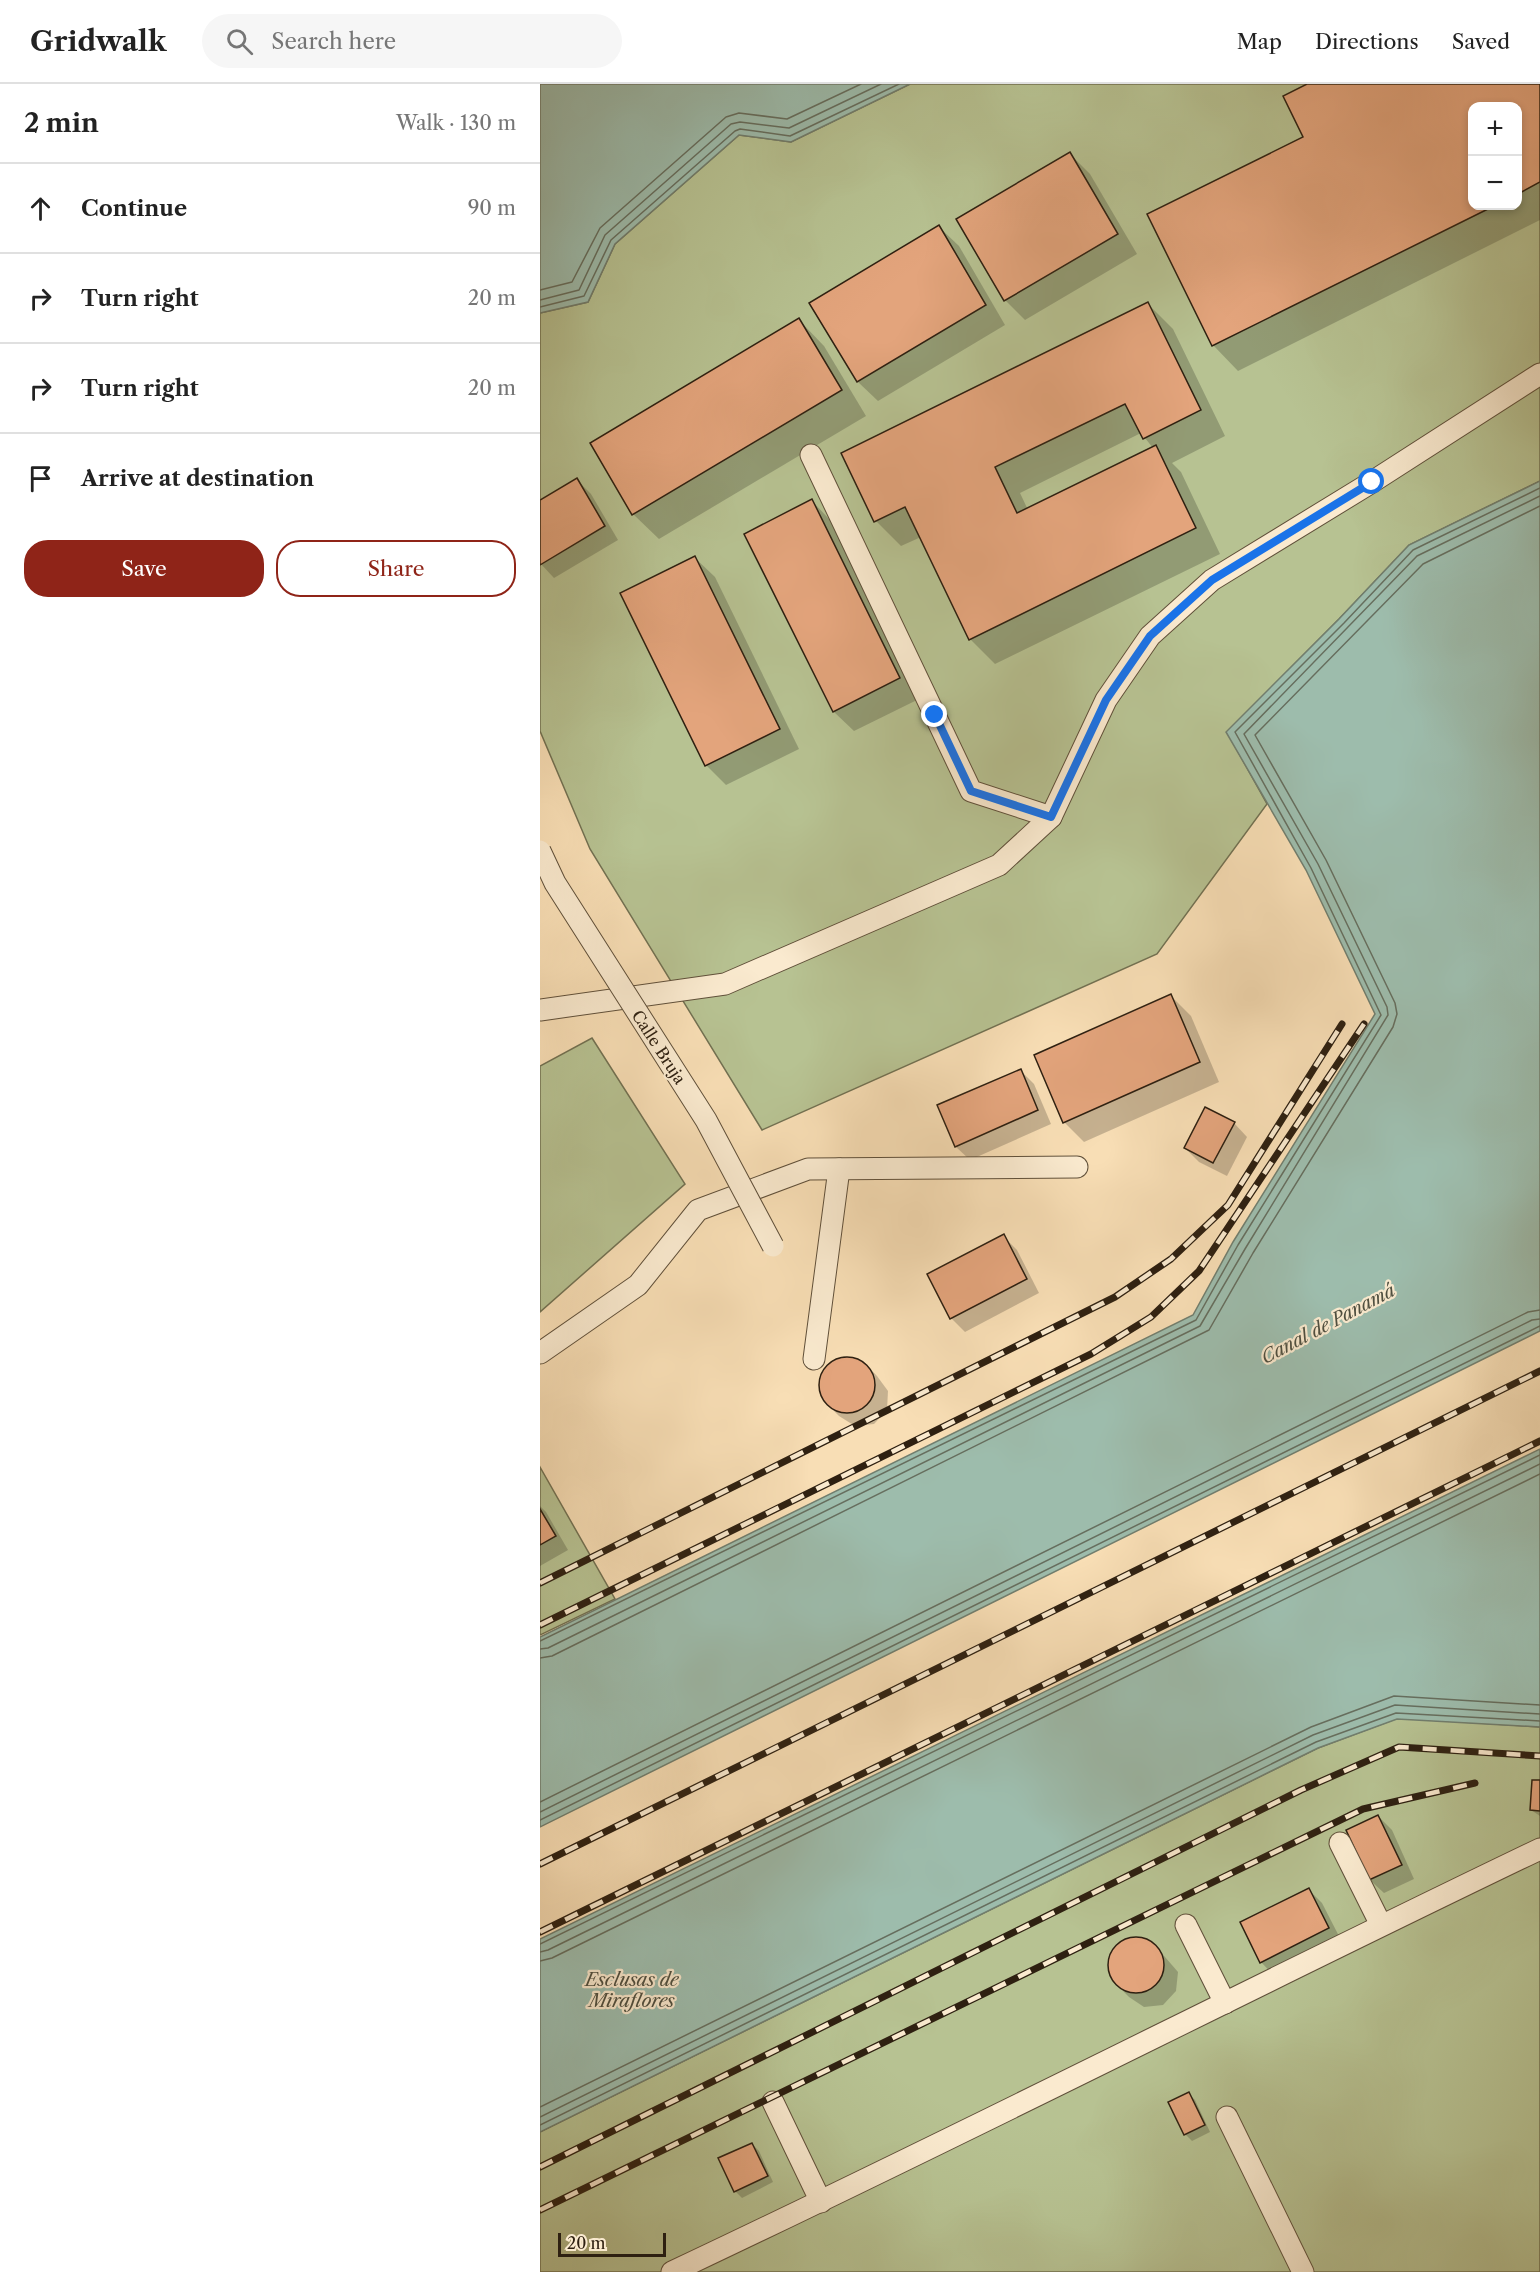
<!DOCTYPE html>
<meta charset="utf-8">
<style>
:root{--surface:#fff;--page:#f6f6f6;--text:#222;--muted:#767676;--line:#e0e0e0;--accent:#8f2418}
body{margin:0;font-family:"Libre Caslon Text",serif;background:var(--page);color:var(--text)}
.controls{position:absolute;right:18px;top:18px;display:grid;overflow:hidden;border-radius:12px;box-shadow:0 3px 9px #0003}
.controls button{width:54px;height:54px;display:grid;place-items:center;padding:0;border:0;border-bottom:2px solid var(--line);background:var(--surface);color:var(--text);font:30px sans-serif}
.scale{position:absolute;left:18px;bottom:15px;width:108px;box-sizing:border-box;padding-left:6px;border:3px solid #2e2011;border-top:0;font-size:16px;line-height:21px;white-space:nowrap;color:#2e2011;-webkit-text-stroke:4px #faeacf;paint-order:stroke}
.stop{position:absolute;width:18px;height:18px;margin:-14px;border:4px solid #1a73e8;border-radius:50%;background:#fff}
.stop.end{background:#1a73e8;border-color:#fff;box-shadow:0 2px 6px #0008}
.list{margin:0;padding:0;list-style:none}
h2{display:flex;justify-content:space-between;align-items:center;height:78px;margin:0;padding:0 24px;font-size:26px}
h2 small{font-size:20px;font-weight:400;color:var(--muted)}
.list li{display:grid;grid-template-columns:39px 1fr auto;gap:18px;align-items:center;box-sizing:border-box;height:90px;padding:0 24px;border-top:2px solid var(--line)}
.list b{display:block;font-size:22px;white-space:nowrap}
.list em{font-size:20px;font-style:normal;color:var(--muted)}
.actions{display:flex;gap:12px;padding:18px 24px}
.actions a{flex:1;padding:14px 0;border:2px solid var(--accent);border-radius:24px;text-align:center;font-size:21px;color:var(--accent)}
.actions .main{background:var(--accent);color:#fff}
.icon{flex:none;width:33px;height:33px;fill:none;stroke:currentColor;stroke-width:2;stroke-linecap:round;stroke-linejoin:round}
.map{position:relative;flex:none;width:1000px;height:2188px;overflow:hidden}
header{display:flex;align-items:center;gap:36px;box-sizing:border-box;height:84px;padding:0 30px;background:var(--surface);border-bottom:2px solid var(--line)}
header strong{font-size:28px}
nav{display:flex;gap:33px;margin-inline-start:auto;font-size:21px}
.search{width:420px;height:54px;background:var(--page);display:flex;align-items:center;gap:15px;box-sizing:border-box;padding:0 21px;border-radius:33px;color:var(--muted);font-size:22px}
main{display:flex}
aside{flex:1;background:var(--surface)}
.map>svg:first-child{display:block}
.green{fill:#b7c292;stroke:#727152;stroke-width:1.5;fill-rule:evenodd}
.water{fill:#9dbcac;stroke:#717e6e;stroke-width:1.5}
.shadow{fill:#0003;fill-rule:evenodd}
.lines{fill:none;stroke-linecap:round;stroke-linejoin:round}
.shore{stroke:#666e5e;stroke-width:1.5}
.building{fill:#e3a47c;stroke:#2e2011;stroke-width:1.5}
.lane-casing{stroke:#60503a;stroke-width:23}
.lane{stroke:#faeacf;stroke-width:21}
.rail-casing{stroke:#2e2011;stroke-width:7}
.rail{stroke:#faeacf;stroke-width:4.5;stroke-dasharray:14;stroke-linecap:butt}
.lane-bridge-casing{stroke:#60503a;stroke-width:23;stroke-linecap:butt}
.lane-bridge{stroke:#faeacf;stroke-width:21}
.route{stroke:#1a73e8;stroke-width:8}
.labels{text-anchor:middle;stroke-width:4.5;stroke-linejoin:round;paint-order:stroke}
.street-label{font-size:16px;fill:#2e2011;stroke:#faeacf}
.water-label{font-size:18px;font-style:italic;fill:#4f4f40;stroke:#faeacf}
</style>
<header>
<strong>Gridwalk</strong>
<div class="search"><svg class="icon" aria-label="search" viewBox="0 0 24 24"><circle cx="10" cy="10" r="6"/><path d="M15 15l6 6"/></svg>Search here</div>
<nav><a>Map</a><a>Directions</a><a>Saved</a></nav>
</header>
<main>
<aside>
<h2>2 min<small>Walk · 130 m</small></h2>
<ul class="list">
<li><svg class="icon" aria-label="ahead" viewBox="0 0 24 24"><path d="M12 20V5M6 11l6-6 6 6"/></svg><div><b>Continue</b></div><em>90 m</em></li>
<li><svg class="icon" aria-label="right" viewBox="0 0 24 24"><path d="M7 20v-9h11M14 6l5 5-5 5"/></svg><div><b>Turn right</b></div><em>20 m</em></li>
<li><svg class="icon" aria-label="right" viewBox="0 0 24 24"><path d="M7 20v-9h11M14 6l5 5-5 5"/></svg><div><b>Turn right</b></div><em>20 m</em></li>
<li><svg class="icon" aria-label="arrive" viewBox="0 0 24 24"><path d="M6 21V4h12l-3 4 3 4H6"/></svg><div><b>Arrive at destination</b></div></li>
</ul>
<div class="actions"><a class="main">Save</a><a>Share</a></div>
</aside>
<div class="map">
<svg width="1000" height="2188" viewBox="0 0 1000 2188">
<rect width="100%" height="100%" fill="#f8deb5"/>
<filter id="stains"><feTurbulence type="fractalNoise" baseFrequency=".00333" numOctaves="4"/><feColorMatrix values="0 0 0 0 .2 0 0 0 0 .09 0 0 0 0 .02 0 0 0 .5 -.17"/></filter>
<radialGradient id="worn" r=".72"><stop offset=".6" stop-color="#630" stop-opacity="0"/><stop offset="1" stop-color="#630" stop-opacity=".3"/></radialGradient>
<g class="green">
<path d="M370 0H1000V397L869 461 799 535 687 648 727 720 617 870 222 1046 50 765 0 647V229L48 218 75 160 199 51 251 58ZM933 22H978V122H933Z"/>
<polygon points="52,954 145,1100 0,1228 0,982"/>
<polygon points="0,1383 75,1515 0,1551"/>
<polygon points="858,1634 1000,1643 1000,2188 0,2188 0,2048 778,1664"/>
</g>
<g class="water">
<polygon points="0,0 370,0 251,58 199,51 75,160 48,218 0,229"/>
<polygon points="1000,397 1000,1247 0,1743 0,1553 653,1231 693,1158 835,930 766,786 686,648 799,535 869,461"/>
<polygon points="1000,1365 1000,1643 857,1635 778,1664 0,2048 0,1855"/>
</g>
<g class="shadow">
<path d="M770 0H1000V136L698 287 673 261 765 54ZM933 22H978V122H933Z"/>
<polygon points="530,70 550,90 597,170 485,236 465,216"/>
<polygon points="399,143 419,162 465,241 338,317 318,298"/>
<path d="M608 220 633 245 685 352 632 379 641 388 680 470 455 580 430 555 381 453 361 462 336 437ZM601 349 613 364 488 426 480 409Z"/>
<polygon points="259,236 284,262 326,332 119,455 93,430"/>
<polygon points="37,396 51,410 78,456 14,494 0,479 0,418"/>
<polygon points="272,417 291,437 379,615 314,647 294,628 206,450"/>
<polygon points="155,474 175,493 259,665 186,701 166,681"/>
<polygon points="631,912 651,932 679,998 544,1058 524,1038"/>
<polygon points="480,986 494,1000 511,1040 430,1076 416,1063 399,1022"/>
<polygon points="694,1039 707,1053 687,1092 659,1078 645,1064"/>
<polygon points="463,1152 477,1166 499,1209 425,1248 411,1234"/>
<polygon points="304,1272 323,1277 337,1292 348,1307 347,1326 334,1340 315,1342 299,1332 285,1318 279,1299 287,1281"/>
<polygon points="0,1422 6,1428 28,1466 0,1482"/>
<polygon points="993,1697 1000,1698 1000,1732 991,1726"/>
<polygon points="838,1732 852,1746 874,1795 844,1809 830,1796 808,1747"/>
<polygon points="769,1806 782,1819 802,1858 734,1892 721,1878"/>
<polygon points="593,1854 612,1858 638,1888 636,1907 623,1921 604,1923 589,1913 574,1898 568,1880 576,1862"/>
<polygon points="649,2010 655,2016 670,2048 652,2057 645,2050"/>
<polygon points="212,2060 219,2067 233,2098 202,2114 195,2107"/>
</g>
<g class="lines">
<g class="shore">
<polyline points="0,206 32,198 60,144 186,33 199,29 247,35 321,0"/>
<polyline points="0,216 39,206 65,151 191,40 200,38 249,44 341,0"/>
<polyline points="0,223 44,212 71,156 195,47 200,45 250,52 359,0"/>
<polyline points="0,1557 656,1236 698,1161 841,931 771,784 695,648 804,539 873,466 1000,404"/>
<polyline points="0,1565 8,1564 660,1242 705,1165 848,931 847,923 778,780 704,650 877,472 1000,412"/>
<polyline points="0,1574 12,1572 669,1246 713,1169 853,943 857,930 855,919 786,776 715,651 883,480 1000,422"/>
<polyline points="0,1718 988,1228 1000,1226"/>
<polyline points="0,1728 992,1236 1000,1235"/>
<polyline points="0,1736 1000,1242"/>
<polyline points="0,1860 1000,1371"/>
<polyline points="0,1868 8,1866 1000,1380"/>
<polyline points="0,1877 12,1874 1000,1390"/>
<polyline points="0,2023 771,1643 854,1612 1000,1621"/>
<polyline points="0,2033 773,1651 855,1621 1000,1630"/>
<polyline points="0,2041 776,1658 856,1629 1000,1637"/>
</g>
</g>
<g class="building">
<polygon points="767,0 1000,0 1000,98 978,110 978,22 933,22 933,122 954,122 672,262 607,130 763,53 743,12"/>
<polygon points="530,68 578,150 464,217 416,135"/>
<polygon points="399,141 446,221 317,298 269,219"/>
<polygon points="608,218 661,326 603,355 585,320 455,383 477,429 616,361 656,444 429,556 365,423 334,438 301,369"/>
<polygon points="259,234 302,306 92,431 50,359"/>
<polygon points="37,394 65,442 0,481 0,416"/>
<polygon points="272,415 360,594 293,628 204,450"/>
<polygon points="155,472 240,645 165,682 80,509"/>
<polygon points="631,910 660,978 523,1039 494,971"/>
<polygon points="481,985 498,1026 415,1063 397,1021"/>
<polygon points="665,1023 695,1038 673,1079 644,1064"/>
<polygon points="464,1150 487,1195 410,1235 387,1190"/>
<circle cx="307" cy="1301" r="28"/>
<polygon points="0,1425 16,1452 0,1461"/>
<polygon points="992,1696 1000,1696 1000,1727 990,1726"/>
<polygon points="838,1731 862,1781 829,1796 806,1746"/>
<polygon points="769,1804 789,1844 720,1879 700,1838"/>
<circle cx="596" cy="1881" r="28"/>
<polygon points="649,2008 665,2041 644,2051 628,2018"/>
<polygon points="212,2059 228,2092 194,2108 178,2074"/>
</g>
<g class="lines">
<g class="lane-casing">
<g id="lane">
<polyline points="271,371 431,707 511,733"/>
<polyline points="0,926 185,900 459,781 511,733 566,616 610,552 672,496 832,398 1000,290"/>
<polyline points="0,1269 98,1201 158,1126 268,1085 537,1083"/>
<polyline points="274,1275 299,1085"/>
<polyline points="800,1759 841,1841"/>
<polyline points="646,1841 685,1919"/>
<polyline points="233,2018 281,2118"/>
<polyline points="687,2033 763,2188"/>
<path d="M132 2188C423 2051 710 1904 1000 1765"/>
</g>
</g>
<use href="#lane" class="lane"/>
<g class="rail-casing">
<g id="rail">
<polyline points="0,1499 575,1213 631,1175 688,1121 802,940"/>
<polyline points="0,1541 551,1270 611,1233 659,1187 824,940"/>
<polyline points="0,1780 1000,1287"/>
<polyline points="0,1848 1000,1357"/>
<polyline points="0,2083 761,1706 859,1663 1000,1672"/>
<polyline points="0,2126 823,1725 935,1699"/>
</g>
</g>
<use href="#rail" class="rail"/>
<g class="lane-bridge-casing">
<polyline id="lane-bridge" points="0,767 15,799 166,1036 233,1162"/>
</g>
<use href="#lane-bridge" class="lane-bridge"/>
</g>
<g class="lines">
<polyline class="route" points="395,631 431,707 511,733 566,616 610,552 672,496 832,398"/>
</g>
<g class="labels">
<g class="street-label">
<text transform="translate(119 963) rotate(57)" y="6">Calle Bruja</text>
</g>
<g class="water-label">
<text transform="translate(788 1240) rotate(-28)" y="6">Canal de Panamá</text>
<text x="92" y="1902">Esclusas de<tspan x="92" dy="21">Miraflores</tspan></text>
</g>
</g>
<rect width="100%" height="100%" filter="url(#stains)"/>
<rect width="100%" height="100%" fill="url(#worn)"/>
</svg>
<div class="controls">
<button>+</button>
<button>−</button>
</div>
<div class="scale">20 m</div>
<div class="stop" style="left:832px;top:398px"></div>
<div class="stop end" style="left:395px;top:631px"></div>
</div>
</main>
